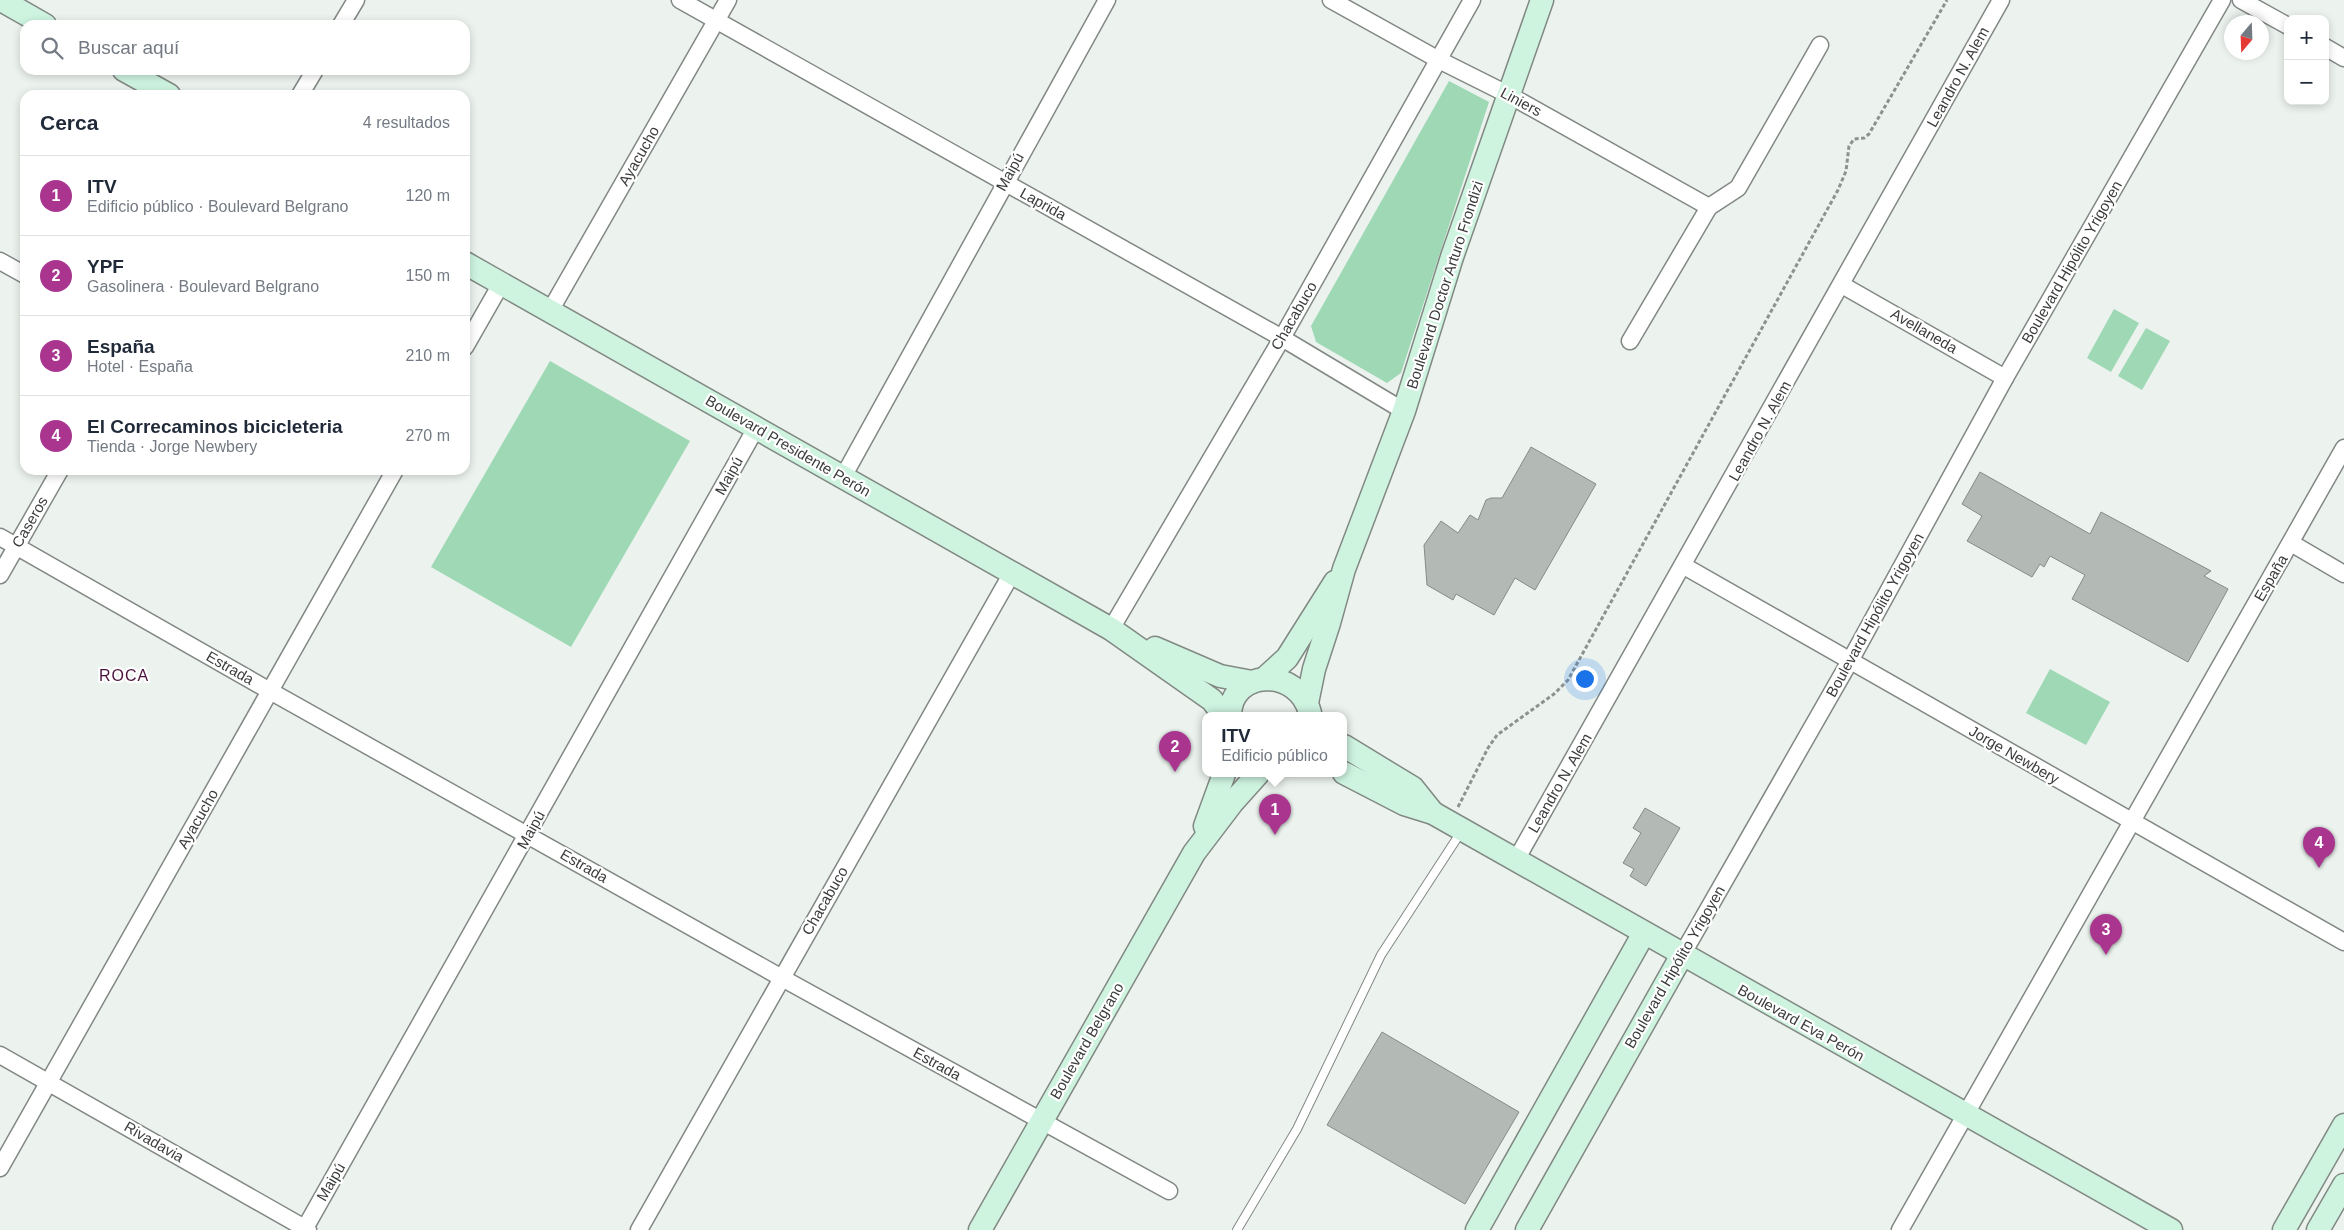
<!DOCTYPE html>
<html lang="es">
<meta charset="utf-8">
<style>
:root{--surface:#fff;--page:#f2f2f3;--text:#1f2937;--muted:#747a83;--line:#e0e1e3;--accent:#a9358f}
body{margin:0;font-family:Arial,sans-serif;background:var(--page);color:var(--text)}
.controls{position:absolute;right:15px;top:15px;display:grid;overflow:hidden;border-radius:10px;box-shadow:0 2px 8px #0003}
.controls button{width:45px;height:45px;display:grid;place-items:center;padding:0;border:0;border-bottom:1px solid var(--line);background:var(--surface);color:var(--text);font:25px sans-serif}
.compass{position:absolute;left:2224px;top:15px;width:45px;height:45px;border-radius:50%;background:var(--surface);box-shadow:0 2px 8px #0003;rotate:199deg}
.you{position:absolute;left:1584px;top:678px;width:18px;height:18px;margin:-12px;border:4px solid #fff;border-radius:50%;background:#1a73e8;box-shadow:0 0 0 8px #1a73e833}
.badge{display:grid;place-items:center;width:32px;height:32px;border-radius:50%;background:var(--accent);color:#fff;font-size:16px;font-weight:700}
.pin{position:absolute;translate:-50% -41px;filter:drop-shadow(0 1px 2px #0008)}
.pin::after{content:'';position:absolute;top:26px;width:18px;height:15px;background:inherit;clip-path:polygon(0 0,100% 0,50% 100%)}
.popup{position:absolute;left:1202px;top:712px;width:145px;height:65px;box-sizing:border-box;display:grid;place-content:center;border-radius:10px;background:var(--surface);filter:drop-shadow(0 1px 4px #0005);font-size:16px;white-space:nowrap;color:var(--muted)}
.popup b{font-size:19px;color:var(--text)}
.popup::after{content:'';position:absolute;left:50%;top:100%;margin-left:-10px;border:10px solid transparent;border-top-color:var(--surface)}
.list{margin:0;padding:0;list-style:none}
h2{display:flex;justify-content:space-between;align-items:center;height:65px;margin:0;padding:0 20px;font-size:21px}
h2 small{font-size:16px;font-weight:400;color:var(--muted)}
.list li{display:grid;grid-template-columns:32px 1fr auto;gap:15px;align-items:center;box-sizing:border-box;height:80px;padding:0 20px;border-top:1px solid var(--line)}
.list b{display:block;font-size:19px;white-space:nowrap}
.list p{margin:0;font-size:16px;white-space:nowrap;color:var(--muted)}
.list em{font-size:16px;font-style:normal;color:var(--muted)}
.icon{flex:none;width:28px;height:28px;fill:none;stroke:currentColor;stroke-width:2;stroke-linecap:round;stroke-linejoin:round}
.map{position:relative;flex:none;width:2344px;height:1230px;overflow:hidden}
.search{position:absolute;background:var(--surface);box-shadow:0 2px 8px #0003;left:20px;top:20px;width:450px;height:55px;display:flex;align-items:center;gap:12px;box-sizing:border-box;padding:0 18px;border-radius:15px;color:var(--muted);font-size:19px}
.panel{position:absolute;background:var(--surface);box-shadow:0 2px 8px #0003;left:20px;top:90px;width:450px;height:385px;border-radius:15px}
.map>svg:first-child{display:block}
.green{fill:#9ed8b5}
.building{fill:#b3b9b5;stroke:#858b87}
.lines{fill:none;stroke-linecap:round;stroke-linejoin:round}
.lane-casing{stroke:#828884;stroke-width:10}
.street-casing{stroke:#828884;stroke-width:19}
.secondary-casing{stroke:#828884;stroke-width:25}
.path{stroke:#8d918f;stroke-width:3;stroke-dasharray:4 2.5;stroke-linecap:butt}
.lane{stroke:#fff;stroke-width:8}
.street{stroke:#fff;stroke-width:16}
.secondary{stroke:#cef4e0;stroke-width:22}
.labels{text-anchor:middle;stroke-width:4.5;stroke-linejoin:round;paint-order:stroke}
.street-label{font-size:15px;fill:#3b3d3c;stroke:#fff}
.neighbourhood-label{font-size:16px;letter-spacing:1px;fill:#4b133e;stroke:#fff}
</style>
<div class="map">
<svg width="2344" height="1230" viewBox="0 0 2344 1230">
<rect width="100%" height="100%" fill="#ecf3ee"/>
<g class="green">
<polygon points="1449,81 1489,102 1401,373 1387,383 1316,342 1311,326"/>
<polygon points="2114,309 2139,323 2111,372 2087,358"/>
<polygon points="2146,328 2170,341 2142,390 2118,376"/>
<polygon points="550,361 690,441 571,647 431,567"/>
<polygon points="2050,669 2110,702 2086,745 2026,713"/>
</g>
<g class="building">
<polygon points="1531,447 1596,484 1535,590 1515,578 1494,615 1456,594 1453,600 1427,585 1424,545 1441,521 1458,533 1470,515 1478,520 1486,500 1491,498 1502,498"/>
<polygon points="1980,472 2090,534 2101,512 2211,571 2204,576 2228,589 2188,662 2072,599 2085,575 2050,556 2044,567 2040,564 2032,577 1967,541 1982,516 1962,504"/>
<polygon points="1645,808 1680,828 1646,886 1630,876 1634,869 1623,863 1641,833 1633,828"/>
<polygon points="1382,1032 1519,1112 1465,1204 1327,1125"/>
</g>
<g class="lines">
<g class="lane-casing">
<polyline id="lane" points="1237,1230 1297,1129 1381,955 1461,832"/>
</g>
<g class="street-casing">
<g id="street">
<polyline points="680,0 1282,338 1404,411"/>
<polyline points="1331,0 1439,60 1509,95 1709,207"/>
<polyline points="2241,0 2288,26"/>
<polyline points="341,25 356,0"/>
<polyline points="2325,47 2344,58"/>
<polyline points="300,95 315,70"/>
<polyline points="0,261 25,275"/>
<polyline points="1842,285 2005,378"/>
<polyline points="550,311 728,0"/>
<polyline points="1630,341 1709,207 1738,188 1820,45"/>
<polyline points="465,347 501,284"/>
<polyline points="843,477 1107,0"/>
<polyline points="0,537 270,691 782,978 1169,1191"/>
<polyline points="2291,543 2344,574"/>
<polyline points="1684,566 2344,942"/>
<polyline points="0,575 60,470"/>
<polyline points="1111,629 1282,338 1472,0"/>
<polyline points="1516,860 2001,0"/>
<polyline points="1682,955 1850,661 2005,378 2222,0"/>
<polyline points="0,1055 308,1230"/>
<polyline points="0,1168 395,470"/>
<polyline points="304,1230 756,428"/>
<polyline points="639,1230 1012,573"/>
<polyline points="1900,1230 2344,448"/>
</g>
</g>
<g class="secondary-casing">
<g id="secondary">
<polyline points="1,0 45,25"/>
<polyline points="124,70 169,95"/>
<polyline points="465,263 1111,629 1212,700 1224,716"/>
<polyline points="1155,648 1220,676 1252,682"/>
<polyline points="1265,678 1287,658 1335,582"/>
<polyline points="1307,703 1314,669 1329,623 1344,569 1404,411 1452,257 1542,0"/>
<path d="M1230 716C1230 669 1298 666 1310 713"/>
<polyline points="1344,746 1413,788 1433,813"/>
<polyline points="1344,773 1404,804 1433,813 2171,1230"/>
<polyline points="1205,826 1224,774"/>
<polyline points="980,1230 1194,853 1232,803 1258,774"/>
<polyline points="1477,1230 1644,933"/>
<polyline points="1527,1230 1682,955"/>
<polyline points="2284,1230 2344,1125"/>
<polyline points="2318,1230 2344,1185"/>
</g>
</g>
<polyline class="path" points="1458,807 1488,748 1497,735 1554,694 1568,680 1838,190 1846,171 1849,146 1854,139 1864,138 1869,134 1947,0"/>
<use href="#lane" class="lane"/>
<use href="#street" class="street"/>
<use href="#secondary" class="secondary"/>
</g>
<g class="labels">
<g class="street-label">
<text transform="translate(1958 77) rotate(-61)" y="5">Leandro N. Alem</text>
<text transform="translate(1521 102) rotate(28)" y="5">Liniers</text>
<text transform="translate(639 156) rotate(-60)" y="5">Ayacucho</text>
<text transform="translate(1010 172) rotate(-61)" y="5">Maipú</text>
<text transform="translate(1043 204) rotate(29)" y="5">Laprida</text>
<text transform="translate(2072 262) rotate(-60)" y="5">Boulevard Hipólito Yrigoyen</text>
<text transform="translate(1445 285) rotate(-72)" y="5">Boulevard Doctor Arturo Frondizi</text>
<text transform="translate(1294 316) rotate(-60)" y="5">Chacabuco</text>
<text transform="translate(1924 331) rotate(30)" y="5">Avellaneda</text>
<text transform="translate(1760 431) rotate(-61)" y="5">Leandro N. Alem</text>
<text transform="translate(788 446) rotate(30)" y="5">Boulevard Presidente Perón</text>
<text transform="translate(729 476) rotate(-61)" y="5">Maipú</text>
<text transform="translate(30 522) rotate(-60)" y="5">Caseros</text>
<text transform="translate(2271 578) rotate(-60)" y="5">España</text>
<text transform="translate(1875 615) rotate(-61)" y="5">Boulevard Hipólito Yrigoyen</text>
<text transform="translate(230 668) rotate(30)" y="5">Estrada</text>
<text transform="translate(2014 755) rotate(30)" y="5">Jorge Newbery</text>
<text transform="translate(1560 783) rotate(-60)" y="5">Leandro N. Alem</text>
<text transform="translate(198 819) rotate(-60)" y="5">Ayacucho</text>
<text transform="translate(531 830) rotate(-61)" y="5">Maipú</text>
<text transform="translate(584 866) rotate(30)" y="5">Estrada</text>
<text transform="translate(825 901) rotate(-60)" y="5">Chacabuco</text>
<text transform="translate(1675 967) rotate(-60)" y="5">Boulevard Hipólito Yrigoyen</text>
<text transform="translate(1801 1023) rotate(29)" y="5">Boulevard Eva Perón</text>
<text transform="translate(1087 1041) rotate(-60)" y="5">Boulevard Belgrano</text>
<text transform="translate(937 1064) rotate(29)" y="5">Estrada</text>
<text transform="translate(154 1142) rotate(30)" y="5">Rivadavia</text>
<text transform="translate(331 1182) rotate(-60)" y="5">Maipú</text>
</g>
<g class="neighbourhood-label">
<text x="124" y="681">ROCA</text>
</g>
</g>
</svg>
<div class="controls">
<button>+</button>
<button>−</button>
</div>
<svg class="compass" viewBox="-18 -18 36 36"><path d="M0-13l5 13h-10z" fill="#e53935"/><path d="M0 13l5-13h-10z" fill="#747a83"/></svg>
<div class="you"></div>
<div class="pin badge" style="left:1275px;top:835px">1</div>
<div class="popup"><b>ITV</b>Edificio público</div>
<div class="pin badge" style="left:1175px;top:772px">2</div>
<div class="pin badge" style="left:2106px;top:955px">3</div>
<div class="pin badge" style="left:2319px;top:868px">4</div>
<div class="search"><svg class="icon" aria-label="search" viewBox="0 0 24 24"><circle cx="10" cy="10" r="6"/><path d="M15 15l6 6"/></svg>Buscar aquí</div>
<section class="panel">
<h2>Cerca<small>4 resultados</small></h2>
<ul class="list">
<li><span class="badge">1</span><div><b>ITV</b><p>Edificio público · Boulevard Belgrano</p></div><em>120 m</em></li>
<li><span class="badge">2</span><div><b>YPF</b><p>Gasolinera · Boulevard Belgrano</p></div><em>150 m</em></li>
<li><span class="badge">3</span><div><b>España</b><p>Hotel · España</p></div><em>210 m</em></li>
<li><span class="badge">4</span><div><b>El Correcaminos bicicleteria</b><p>Tienda · Jorge Newbery</p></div><em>270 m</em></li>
</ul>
</section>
</div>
